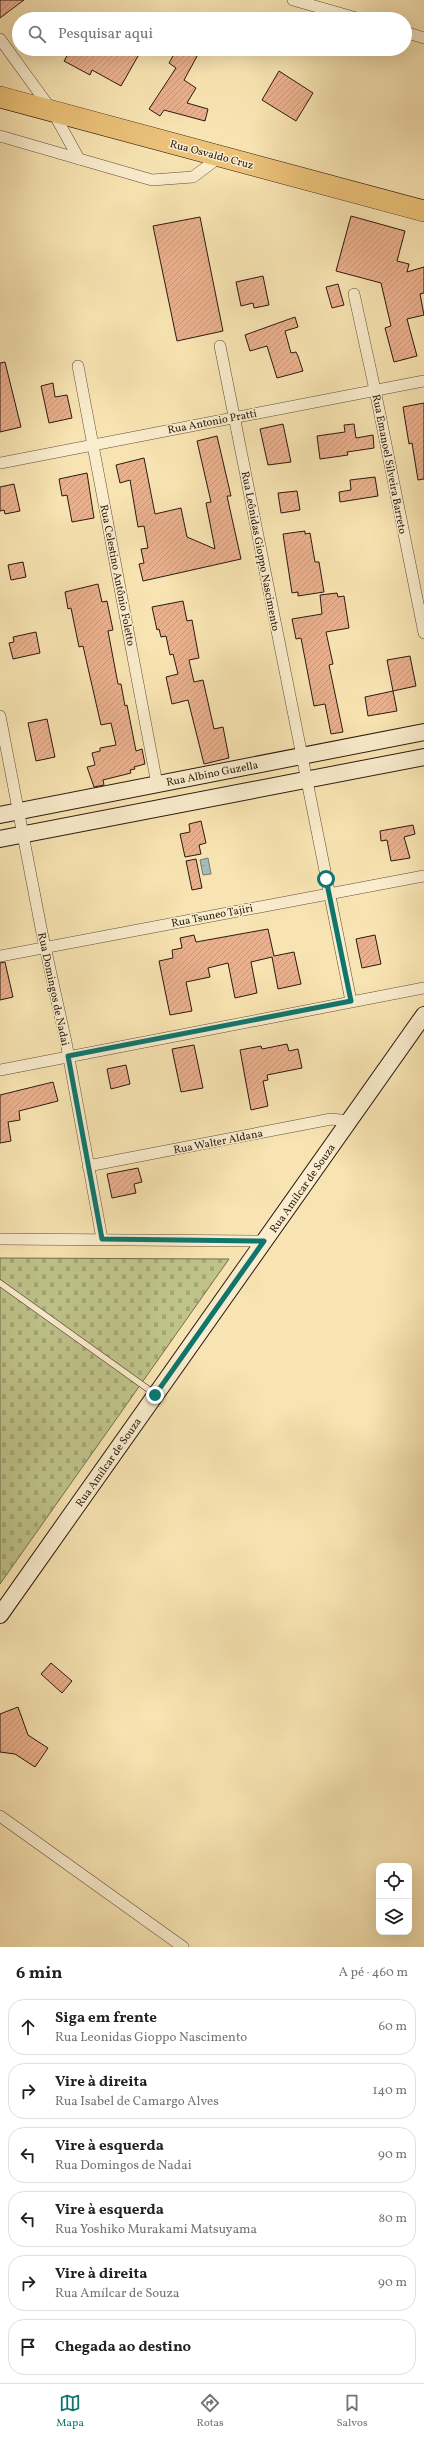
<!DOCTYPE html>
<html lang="pt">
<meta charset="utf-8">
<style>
:root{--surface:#fff;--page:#f2f2f2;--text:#202124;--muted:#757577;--line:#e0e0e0;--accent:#0f766e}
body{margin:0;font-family:Vollkorn,serif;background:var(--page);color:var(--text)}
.controls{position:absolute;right:12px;bottom:12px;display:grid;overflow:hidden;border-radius:8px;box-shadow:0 4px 16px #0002}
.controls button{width:36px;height:36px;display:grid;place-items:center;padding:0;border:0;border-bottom:1px solid var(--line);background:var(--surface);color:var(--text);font:20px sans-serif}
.stop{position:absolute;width:12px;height:12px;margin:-9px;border:3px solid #0f766e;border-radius:50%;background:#fff}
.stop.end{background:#0f766e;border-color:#fff;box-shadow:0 1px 4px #0008}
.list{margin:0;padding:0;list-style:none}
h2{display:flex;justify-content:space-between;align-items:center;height:52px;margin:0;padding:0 16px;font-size:17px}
h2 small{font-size:13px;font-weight:400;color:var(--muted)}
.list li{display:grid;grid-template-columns:26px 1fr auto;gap:12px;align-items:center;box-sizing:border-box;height:56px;margin:0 8px 8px;padding:0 8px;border:1px solid var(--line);border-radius:16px}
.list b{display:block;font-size:15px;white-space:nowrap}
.list p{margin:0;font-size:13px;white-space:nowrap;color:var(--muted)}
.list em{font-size:13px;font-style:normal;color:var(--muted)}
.icon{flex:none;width:22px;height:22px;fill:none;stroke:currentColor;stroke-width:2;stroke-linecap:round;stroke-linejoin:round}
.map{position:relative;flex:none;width:424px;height:1947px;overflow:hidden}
.search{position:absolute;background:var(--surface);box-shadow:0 4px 16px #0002;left:12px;right:12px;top:12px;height:44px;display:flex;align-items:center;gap:10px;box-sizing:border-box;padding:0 14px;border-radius:22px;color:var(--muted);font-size:15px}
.sheet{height:436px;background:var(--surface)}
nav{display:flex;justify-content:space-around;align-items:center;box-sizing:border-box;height:56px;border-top:1px solid var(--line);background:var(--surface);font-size:11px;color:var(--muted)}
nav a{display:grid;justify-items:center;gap:2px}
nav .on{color:var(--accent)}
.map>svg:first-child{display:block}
.cemetery{fill:url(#cemetery-stones);stroke:#756e4e}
.water{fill:url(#water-ripples);stroke:#747a76}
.building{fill:url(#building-hatch);stroke:#2b1912}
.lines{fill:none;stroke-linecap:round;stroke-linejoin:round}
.lane-casing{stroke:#5e4c3a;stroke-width:7}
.street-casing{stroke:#5e4c3a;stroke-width:12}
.secondary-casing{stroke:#2b1912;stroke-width:18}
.highway-casing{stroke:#2b1912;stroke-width:22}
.lane{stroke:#faedcd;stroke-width:5.5}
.street{stroke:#faedcd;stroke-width:11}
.secondary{stroke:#faedcd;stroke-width:16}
.highway{stroke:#ecc279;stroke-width:21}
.route{stroke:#0f766e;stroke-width:5}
.labels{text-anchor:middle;stroke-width:3;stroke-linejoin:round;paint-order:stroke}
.street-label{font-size:11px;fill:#2b1912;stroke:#faedcd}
</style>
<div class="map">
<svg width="424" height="1947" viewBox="0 0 424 1947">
<defs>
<pattern id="cemetery-stones" width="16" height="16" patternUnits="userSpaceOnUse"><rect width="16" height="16" fill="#bfc48a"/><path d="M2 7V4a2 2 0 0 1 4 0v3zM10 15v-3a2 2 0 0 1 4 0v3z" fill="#a4a876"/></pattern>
<pattern id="water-ripples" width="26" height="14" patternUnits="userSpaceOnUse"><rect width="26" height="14" fill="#a5bbb9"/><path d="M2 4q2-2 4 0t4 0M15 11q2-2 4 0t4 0" fill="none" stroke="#8ea09e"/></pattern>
<pattern id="building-hatch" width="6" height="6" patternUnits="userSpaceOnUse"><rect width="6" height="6" fill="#eab18f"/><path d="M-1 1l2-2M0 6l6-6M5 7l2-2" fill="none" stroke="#c9987a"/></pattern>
</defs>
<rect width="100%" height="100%" fill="#f8e4b2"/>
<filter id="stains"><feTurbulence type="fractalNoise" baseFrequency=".005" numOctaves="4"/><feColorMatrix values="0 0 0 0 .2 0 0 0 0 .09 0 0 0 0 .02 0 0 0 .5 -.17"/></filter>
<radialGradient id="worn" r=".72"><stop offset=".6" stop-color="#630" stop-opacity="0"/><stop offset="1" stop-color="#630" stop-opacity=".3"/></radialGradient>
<polygon class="cemetery" points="0,1258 229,1259 0,1584"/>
<polygon class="water" points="208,858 211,874 203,875 200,860"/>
<g class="building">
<polygon points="0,0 24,0 0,18"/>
<polygon points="71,49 142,49 121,86 92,70 90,75 64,61"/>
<polygon points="177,49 201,49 184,80 196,88 187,103 208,109 205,121 164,110 160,116 149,109 176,68 169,63"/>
<polygon points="279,71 313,93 296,121 262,100"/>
<polygon points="351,216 405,231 397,261 409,264 407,272 424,267 424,293 420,294 424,315 407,319 417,356 394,362 385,328 391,326 381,283 336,271"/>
<polygon points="200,217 223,331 177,341 153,226"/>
<polygon points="263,276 269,305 254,308 253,303 241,306 236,282"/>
<polygon points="338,284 344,305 332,308 326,287"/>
<polygon points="295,317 298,327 285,331 291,353 296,352 298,356 303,371 277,378 267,346 250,351 245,335"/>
<polygon points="5,362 21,427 0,432 0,363"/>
<polygon points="53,383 55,397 67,395 72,418 49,423 41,386"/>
<polygon points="424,403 424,479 418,480 412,443 409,444 403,407"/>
<polygon points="283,424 291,462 268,465 260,429"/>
<polygon points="354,424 356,438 373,435 374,448 347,452 348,455 320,459 317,436 345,432 344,425"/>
<polygon points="217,436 231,496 227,496 241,559 143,581 139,564 144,563 141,549 148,548 144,526 138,527 130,480 120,483 116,465 144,458 155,514 181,508 187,537 215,549 206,503 211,502 197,441"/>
<polygon points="87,473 94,518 72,522 67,495 62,496 59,479"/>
<polygon points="375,477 378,496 340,502 339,492 351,490 350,480"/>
<polygon points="14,484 20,511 5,514 4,510 0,511 0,487"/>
<polygon points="297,491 300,510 281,513 278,493"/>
<polygon points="305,531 305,534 310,533 315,562 319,562 324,592 298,596 298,592 292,593 283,534"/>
<polygon points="23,562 26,577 11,580 8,565"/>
<polygon points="98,584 102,602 107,601 113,630 108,631 118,684 121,684 125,706 127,705 136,751 142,749 145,764 134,767 135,769 130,770 131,773 103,780 104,785 94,787 87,767 95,765 92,753 100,751 100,748 116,745 111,723 101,725 83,646 79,647 71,608 68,609 65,592"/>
<polygon points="337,593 338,597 344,596 349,628 326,632 333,664 329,665 343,732 331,734 325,704 314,706 301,638 296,639 292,619 322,614 320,595"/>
<polygon points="183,601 187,621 192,620 199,658 189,660 194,682 203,680 214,729 223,727 229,758 204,764 188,700 172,704 166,677 178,674 173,654 170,655 166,636 161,637 159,629 157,630 152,607"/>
<polygon points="36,632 40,653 13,659 9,643 14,642 13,637"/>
<polygon points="410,656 416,686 393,691 387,660"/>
<polygon points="393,691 397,711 368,716 365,697"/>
<polygon points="47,719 55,757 36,761 28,723"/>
<polygon points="201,821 206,843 199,845 201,854 185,857 180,834 190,832 189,824"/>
<polygon points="413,825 415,834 404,837 410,858 391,861 387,840 381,841 380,831"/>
<polygon points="196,859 202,888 192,890 186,861"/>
<polygon points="268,929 274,956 294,952 301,984 278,989 272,957 251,962 257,993 235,998 228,963 208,968 210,977 186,982 192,1011 170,1015 159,961 173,958 172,950 182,948 180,938 194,935 196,942"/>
<polygon points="375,935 381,964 362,968 356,939"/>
<polygon points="5,962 13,997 0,1000 0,963"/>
<polygon points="287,1044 289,1051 298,1049 302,1068 267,1075 268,1080 263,1081 268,1106 251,1110 240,1050 261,1046 262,1049"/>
<polygon points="194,1045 203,1088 181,1092 172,1049"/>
<polygon points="126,1065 130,1084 111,1089 107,1069"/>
<polygon points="53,1082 58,1101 19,1111 20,1120 8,1122 11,1141 0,1143 0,1095"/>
<polygon points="138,1168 142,1182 134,1184 136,1193 112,1198 107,1174"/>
<polygon points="51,1663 72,1681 62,1693 41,1674"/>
<polygon points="18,1707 28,1735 48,1748 35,1767 15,1754 0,1752 0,1714"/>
</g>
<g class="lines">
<g class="lane-casing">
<polyline id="lane" points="0,1283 155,1394"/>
</g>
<g class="street-casing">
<g id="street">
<polyline points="293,0 360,19"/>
<polyline points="405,32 424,38"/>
<polyline points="0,39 53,112 79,159"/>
<polyline points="0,136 152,180 193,177 221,156"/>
<polyline points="354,294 375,390 424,633"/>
<polyline points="220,346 351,1001"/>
<polyline points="78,366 157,784"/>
<polyline points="0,463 424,381"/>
<polyline points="0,716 42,933 66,1042 102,1239"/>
<polyline points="0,956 424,876"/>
<polyline points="0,1070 424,988"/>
<polyline points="88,1166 331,1119 349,1121"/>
<polyline points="0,1239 265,1241"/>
<polyline points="0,1816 183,1947"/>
</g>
</g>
<g class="secondary-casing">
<g id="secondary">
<polyline points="0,815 424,732"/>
<polyline points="0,839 424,757"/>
<polyline points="0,1615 424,1015"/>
</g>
</g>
<g class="highway-casing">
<polyline id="highway" points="0,97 424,211"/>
</g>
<use href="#lane" class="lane"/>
<use href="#street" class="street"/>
<use href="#secondary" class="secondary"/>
<use href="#highway" class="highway"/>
</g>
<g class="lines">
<polyline class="route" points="155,1395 264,1241 102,1239 68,1056 351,1001 326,879"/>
</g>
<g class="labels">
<g class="street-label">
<text transform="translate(212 154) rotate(15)" y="4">Rua Osvaldo Cruz</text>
<text transform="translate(212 421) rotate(-11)" y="4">Rua Antonio Pratti</text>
<text transform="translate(390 464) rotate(79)" y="4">Rua Emanoel Silveira Barreto</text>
<text transform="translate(261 551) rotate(79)" y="4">Rua Leônidas Gioppo Nascimento</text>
<text transform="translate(118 575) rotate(79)" y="4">Rua Celestino Antônio Foletto</text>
<text transform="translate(212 773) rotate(-11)" y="4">Rua Albino Guzella</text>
<text transform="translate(212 915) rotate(-11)" y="4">Rua Tsuneo Tajiri</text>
<text transform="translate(54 989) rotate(78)" y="4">Rua Domingos de Nadai</text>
<text transform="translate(218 1141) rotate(-11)" y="4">Rua Walter Aldana</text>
<text transform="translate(302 1188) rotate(-55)" y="4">Rua Amílcar de Souza</text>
<text transform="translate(108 1462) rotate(-55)" y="4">Rua Amílcar de Souza</text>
</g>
</g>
<rect width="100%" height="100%" filter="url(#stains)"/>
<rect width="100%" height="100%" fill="url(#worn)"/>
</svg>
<div class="controls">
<button><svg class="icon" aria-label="locate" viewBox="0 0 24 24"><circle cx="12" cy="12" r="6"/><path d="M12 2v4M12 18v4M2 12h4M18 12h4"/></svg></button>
<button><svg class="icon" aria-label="layers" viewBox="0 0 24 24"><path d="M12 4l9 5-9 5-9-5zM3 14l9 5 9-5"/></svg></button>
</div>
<div class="stop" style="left:326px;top:879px"></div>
<div class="stop end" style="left:155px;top:1395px"></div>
<div class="search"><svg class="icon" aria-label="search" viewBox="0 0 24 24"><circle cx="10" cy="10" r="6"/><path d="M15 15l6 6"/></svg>Pesquisar aqui</div>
</div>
<section class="sheet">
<h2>6 min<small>A pé · 460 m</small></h2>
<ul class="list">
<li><svg class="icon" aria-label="ahead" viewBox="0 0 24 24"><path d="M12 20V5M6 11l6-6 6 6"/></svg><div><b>Siga em frente</b><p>Rua Leonidas Gioppo Nascimento</p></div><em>60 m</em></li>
<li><svg class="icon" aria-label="right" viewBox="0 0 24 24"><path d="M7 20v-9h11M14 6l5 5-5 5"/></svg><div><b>Vire à direita</b><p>Rua Isabel de Camargo Alves</p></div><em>140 m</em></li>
<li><svg class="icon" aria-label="left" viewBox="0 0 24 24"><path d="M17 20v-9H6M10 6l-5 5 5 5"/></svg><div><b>Vire à esquerda</b><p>Rua Domingos de Nadai</p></div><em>90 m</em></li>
<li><svg class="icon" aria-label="left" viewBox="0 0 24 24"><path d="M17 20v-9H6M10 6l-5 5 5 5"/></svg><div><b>Vire à esquerda</b><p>Rua Yoshiko Murakami Matsuyama</p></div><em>80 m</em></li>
<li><svg class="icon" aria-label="right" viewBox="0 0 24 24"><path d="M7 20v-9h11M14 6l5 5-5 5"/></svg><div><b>Vire à direita</b><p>Rua Amílcar de Souza</p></div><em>90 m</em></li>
<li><svg class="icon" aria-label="arrive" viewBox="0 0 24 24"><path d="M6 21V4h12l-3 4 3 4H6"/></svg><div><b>Chegada ao destino</b></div></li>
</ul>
</section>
<nav>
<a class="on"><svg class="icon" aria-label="map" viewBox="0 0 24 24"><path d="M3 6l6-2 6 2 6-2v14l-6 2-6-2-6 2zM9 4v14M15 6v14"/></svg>Mapa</a>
<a><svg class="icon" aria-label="directions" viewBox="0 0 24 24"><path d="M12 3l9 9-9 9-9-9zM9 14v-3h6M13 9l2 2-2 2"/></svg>Rotas</a>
<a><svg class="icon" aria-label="saved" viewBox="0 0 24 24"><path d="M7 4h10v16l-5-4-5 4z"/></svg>Salvos</a>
</nav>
